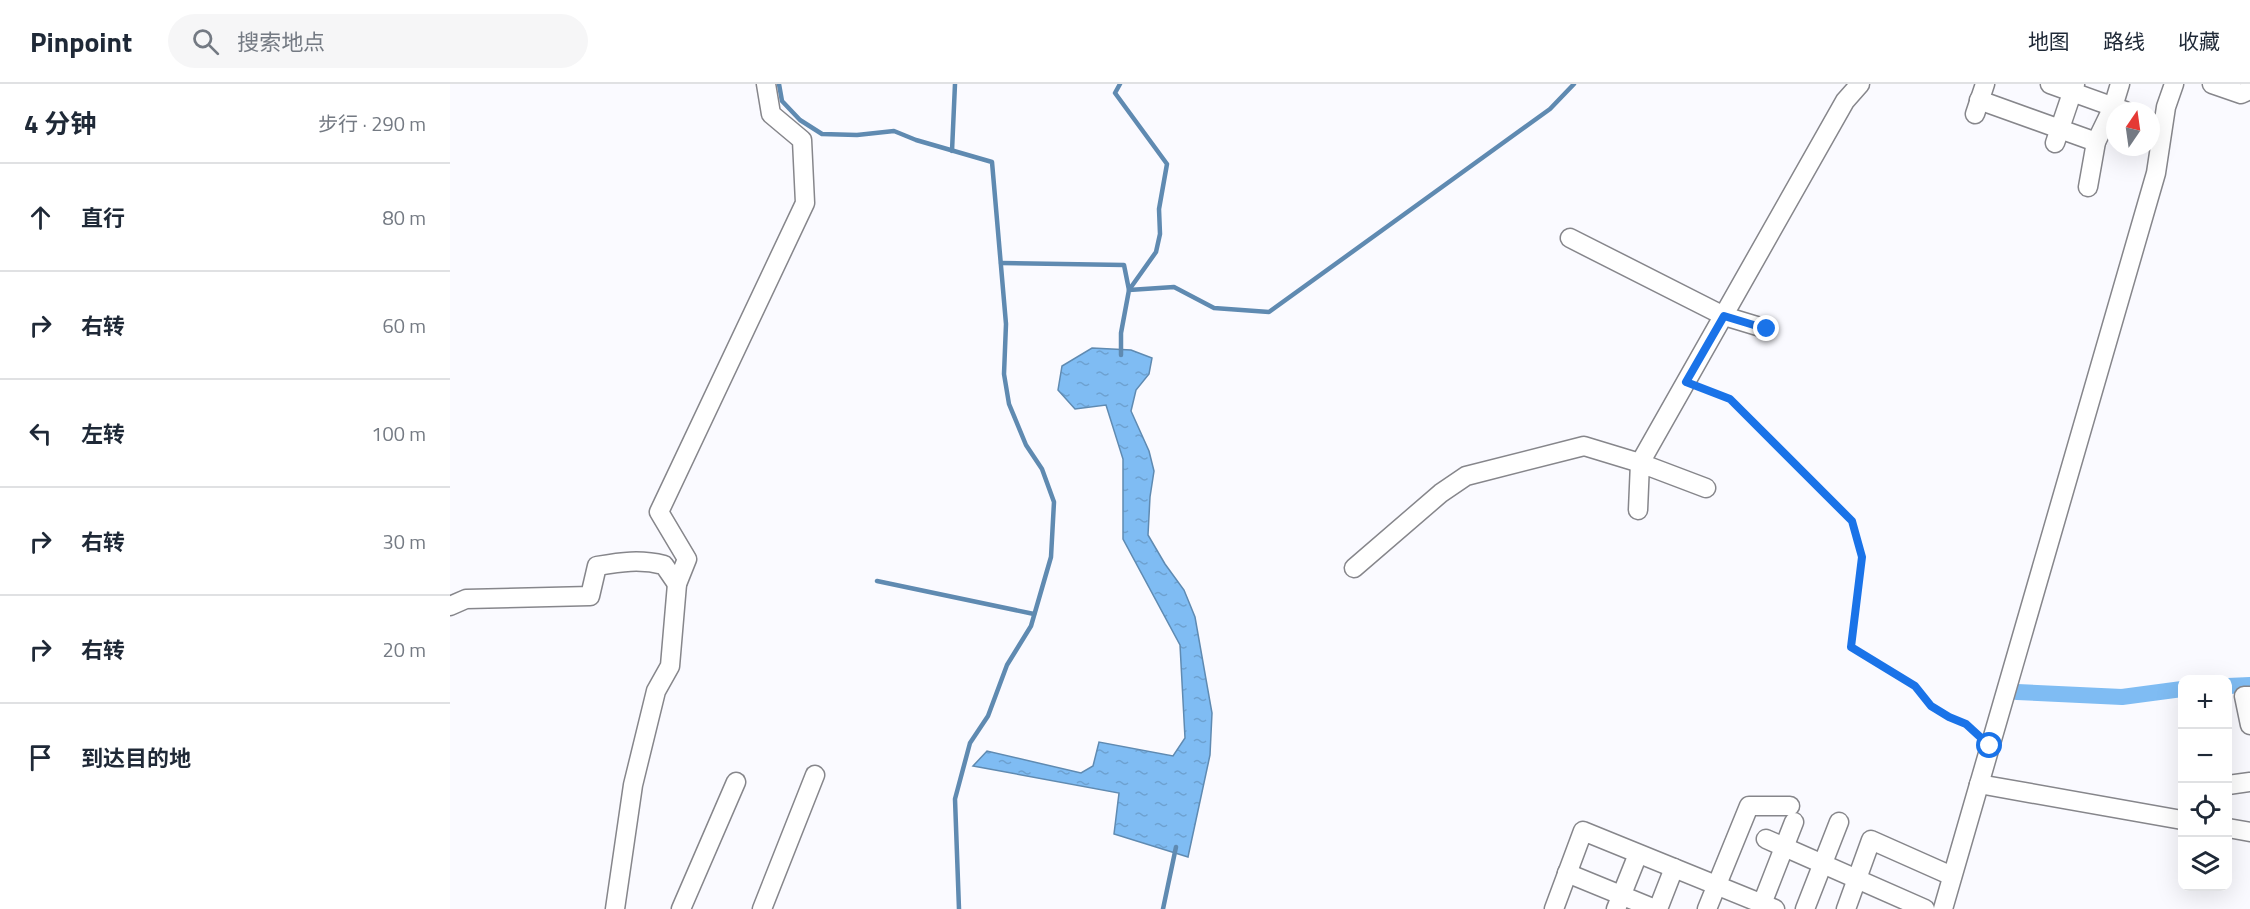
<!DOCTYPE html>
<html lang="zh">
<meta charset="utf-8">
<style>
:root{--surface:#fff;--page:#f6f6f7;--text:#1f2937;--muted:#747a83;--line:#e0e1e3}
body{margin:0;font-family:"Titillium Web","Noto Sans SC",sans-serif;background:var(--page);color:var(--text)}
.controls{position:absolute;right:18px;bottom:18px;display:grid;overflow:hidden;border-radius:12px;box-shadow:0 6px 24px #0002}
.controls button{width:54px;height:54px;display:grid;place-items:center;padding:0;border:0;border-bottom:2px solid var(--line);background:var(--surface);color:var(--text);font:30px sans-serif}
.compass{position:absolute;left:1656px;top:18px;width:54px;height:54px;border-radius:50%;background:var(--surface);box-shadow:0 6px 24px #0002;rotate:13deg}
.stop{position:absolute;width:18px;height:18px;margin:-14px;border:4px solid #1a73e8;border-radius:50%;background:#fff}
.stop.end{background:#1a73e8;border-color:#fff;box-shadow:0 2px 6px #0008}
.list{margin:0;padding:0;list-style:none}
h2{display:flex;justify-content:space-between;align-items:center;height:78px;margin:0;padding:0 24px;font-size:26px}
h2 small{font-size:20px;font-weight:400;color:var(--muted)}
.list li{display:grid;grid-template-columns:39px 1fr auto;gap:18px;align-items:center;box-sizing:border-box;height:108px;padding:0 24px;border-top:2px solid var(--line)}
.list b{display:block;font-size:22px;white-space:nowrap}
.list em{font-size:20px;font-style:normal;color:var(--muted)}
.icon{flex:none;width:33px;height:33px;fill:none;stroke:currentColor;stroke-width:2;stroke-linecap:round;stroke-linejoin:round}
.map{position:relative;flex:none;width:1800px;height:825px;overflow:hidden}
header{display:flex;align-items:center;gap:36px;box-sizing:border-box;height:84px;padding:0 30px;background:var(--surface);border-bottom:2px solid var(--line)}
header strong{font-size:28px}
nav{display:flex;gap:33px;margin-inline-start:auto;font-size:21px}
.search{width:420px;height:54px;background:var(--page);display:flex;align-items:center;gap:15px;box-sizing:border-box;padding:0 21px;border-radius:33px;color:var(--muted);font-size:22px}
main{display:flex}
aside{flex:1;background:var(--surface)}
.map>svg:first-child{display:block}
.water{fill:url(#water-ripples);stroke:#5f8ab1;stroke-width:1.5}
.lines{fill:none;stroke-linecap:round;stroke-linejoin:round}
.stream{stroke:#5f8ab1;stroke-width:4.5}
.canal{stroke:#7fbcf3;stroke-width:16}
.minor-casing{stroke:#86868b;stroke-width:21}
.path{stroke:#848487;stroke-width:3;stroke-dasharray:4.5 3;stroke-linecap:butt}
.minor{stroke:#fff;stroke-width:18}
.route{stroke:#1a73e8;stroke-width:8}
</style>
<header>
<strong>Pinpoint</strong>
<div class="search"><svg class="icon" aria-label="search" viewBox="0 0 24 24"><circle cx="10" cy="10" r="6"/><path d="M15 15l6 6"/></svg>搜索地点</div>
<nav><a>地图</a><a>路线</a><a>收藏</a></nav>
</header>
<main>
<aside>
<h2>4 分钟<small>步行 · 290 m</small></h2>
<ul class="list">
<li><svg class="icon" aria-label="ahead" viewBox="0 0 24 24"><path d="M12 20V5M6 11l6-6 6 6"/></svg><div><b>直行</b></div><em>80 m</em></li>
<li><svg class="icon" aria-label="right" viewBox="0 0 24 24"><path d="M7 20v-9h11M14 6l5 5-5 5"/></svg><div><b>右转</b></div><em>60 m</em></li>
<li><svg class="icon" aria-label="left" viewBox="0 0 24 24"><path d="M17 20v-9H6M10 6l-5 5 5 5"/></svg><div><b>左转</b></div><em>100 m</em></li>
<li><svg class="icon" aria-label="right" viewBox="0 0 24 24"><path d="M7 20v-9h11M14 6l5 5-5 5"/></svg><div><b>右转</b></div><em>30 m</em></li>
<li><svg class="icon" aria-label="right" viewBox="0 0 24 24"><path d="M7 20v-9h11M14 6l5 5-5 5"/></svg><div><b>右转</b></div><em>20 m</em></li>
<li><svg class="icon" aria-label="arrive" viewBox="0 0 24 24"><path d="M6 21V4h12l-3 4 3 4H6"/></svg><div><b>到达目的地</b></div></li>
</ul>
</aside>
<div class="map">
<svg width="1800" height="825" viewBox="0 0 1800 825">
<defs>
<pattern id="water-ripples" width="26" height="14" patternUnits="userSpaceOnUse" patternTransform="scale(1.5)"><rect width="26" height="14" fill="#7fbcf3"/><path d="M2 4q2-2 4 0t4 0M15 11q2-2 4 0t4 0" fill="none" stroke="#6da1d0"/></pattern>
</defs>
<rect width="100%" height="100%" fill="#fafaff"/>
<polygon class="water" points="642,264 681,266 702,274 699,290 686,306 681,327 699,367 704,387 700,413 698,451 715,480 734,506 745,533 762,629 760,671 738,773 664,750 669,709 523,682 537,667 631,689 643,682 649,658 723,672 735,654 730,561 673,455 673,375 656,321 625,325 608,306 612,282"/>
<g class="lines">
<g class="stream">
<polyline points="329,0 332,17 350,36 372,50 407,51 444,47 466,56 542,78 556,240 554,290 559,320 576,361 592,385 604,418 601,473 581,542 557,581 538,632 520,659 505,715 509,825"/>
<polyline points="502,67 505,0"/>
<polyline points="551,179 674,181 679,206 706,168 710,150 709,125 717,80 665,9 670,0"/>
<polyline points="671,271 671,249 679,206 724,203 764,224 819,228 1100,25 1124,0"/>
<polyline points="427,497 584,530"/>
<polyline points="713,825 726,763"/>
</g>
<g class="canal">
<polyline points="1778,602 1800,601"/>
<polyline points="1567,608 1672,613 1732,605"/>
</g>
<g class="minor-casing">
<g id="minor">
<polyline points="1600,0 1675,27"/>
<polyline points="1762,0 1791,10 1800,6"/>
<polyline points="1529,16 1646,58"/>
<polyline points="1525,30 1535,0"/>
<polyline points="1605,59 1625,0"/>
<polyline points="1638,103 1646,58 1663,23 1670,0"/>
<polyline points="1120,154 1274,232 1317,245"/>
<polyline points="1188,426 1190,379 1256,404"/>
<polyline points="904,484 991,409 1016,392 1134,362 1190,379 1395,17 1410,0"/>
<path d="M0 522 16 515 140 512 147 482C171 478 190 475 214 481L227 500"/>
<polyline points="1800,612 1794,612 1800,641"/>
<polyline points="1529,700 1732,736"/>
<polyline points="1778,701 1800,698"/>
<polyline points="1778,744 1800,748"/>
<polyline points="1316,755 1475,825"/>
<polyline points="1117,789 1205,825"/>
<polyline points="165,825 183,701 206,607 220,582 227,500 237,475 209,428 355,119 352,56 321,30 316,0"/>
<polyline points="231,825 286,698"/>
<polyline points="312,825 365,691"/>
<polyline points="1104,825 1133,747 1325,825"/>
<polyline points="1166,825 1188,770"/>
<polyline points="1208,825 1224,784"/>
<polyline points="1257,825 1299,722 1340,722"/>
<polyline points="1310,825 1344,738"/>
<polyline points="1355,825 1389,738"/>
<polyline points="1396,825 1421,756 1502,792"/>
<polyline points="1493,825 1706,89 1716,23 1724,0"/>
</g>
</g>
<polyline class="path" points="1250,303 1280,315 1402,437 1412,473 1401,563 1465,602 1481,622 1499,633 1516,640 1527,651"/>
<use href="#minor" class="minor"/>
</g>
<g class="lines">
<polyline class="route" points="1317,245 1274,232 1236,298 1280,315 1402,437 1412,473 1401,563 1465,602 1481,622 1499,633 1516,640 1540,662"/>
</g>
</svg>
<div class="controls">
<button>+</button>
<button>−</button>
<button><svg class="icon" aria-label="locate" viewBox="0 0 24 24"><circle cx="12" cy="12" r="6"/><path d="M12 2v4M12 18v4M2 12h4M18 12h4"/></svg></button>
<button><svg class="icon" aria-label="layers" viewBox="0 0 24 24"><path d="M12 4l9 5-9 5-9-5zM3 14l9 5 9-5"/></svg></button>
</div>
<svg class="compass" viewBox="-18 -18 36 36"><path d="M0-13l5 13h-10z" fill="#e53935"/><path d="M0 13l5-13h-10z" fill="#747a83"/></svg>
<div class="stop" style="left:1540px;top:662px"></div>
<div class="stop end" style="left:1317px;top:245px"></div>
</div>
</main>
